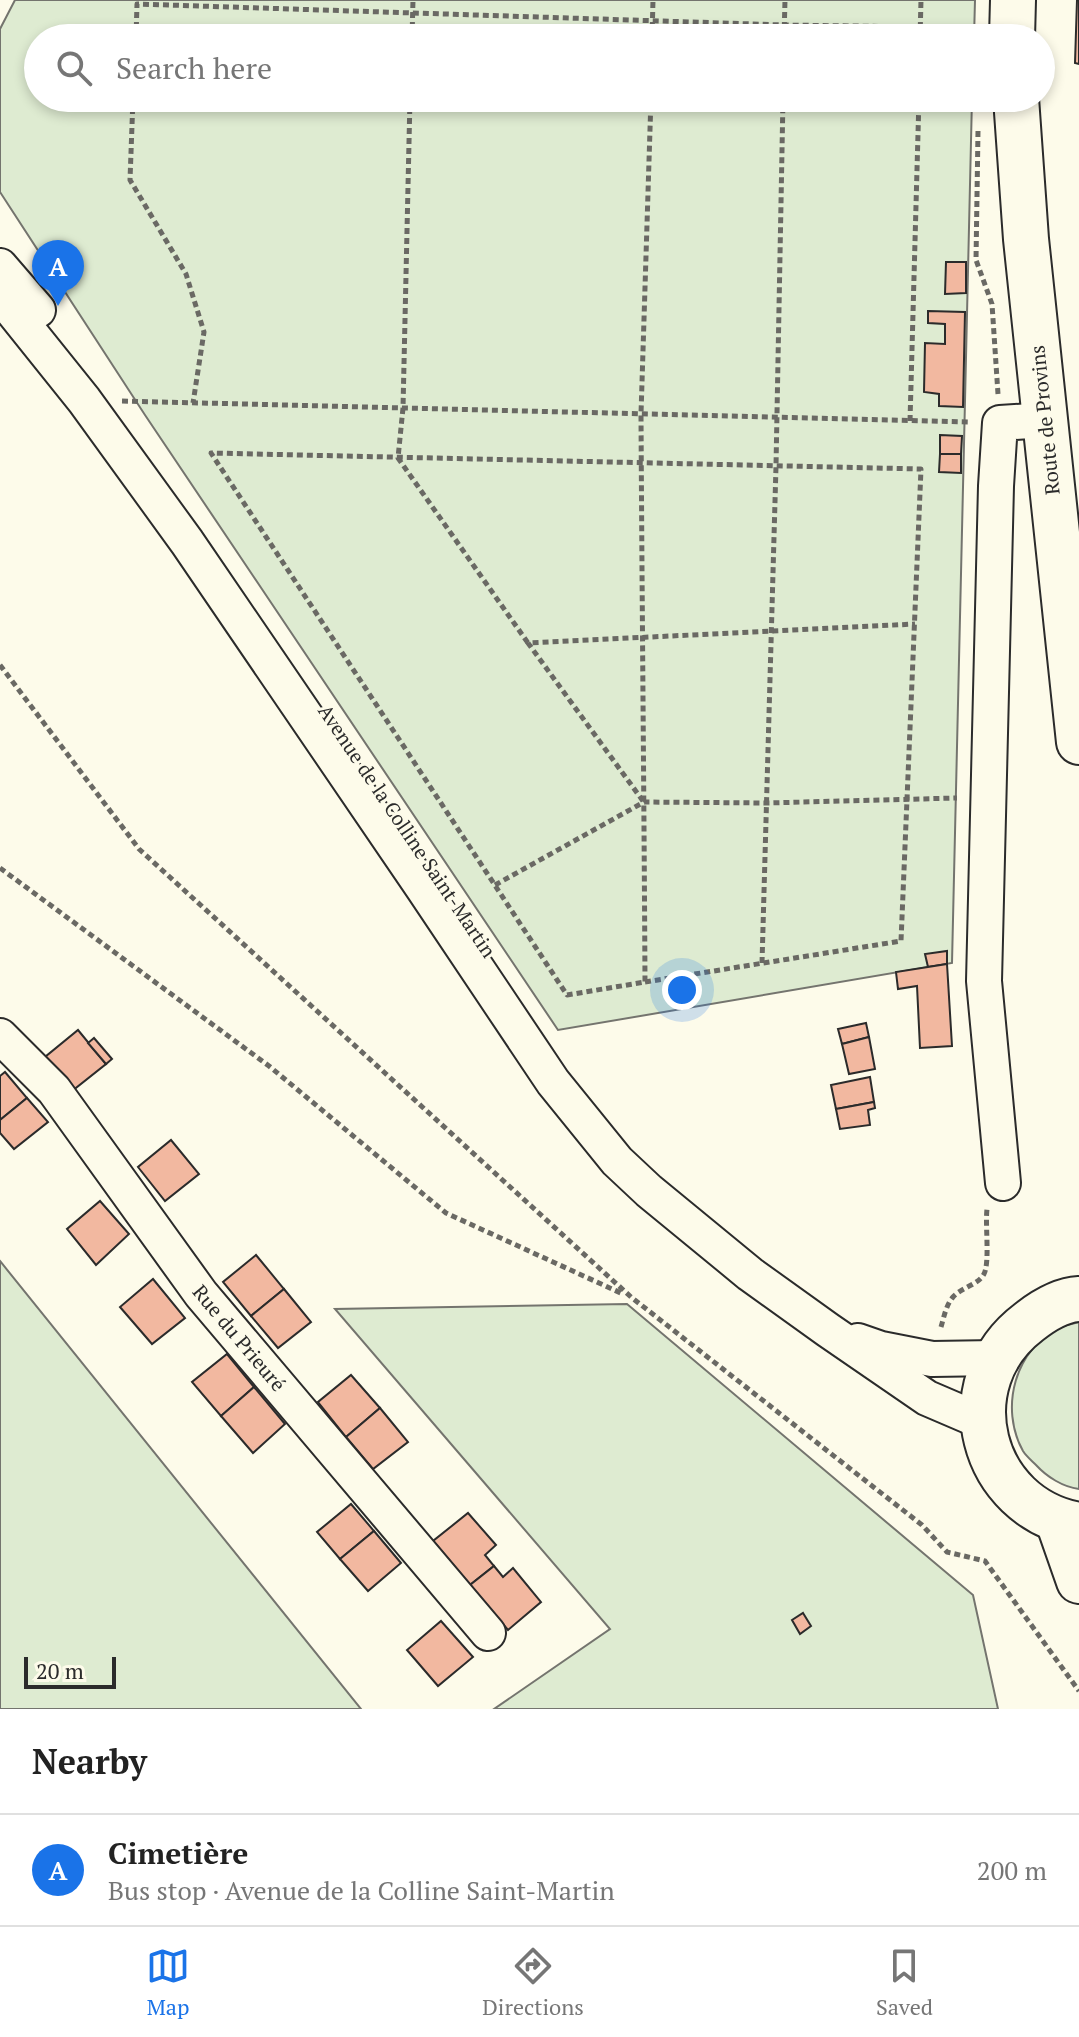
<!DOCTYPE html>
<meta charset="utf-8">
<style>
:root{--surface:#fff;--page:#f6f6f6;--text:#222;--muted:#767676;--line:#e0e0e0;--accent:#1a73e8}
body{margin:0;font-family:"PT Serif",serif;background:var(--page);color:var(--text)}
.scale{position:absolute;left:24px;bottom:20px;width:92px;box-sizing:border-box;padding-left:8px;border:4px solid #2b2b2b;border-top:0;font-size:22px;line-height:28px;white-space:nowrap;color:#2b2b2b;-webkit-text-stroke:6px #fdfbea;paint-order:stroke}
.you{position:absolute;left:682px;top:990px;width:28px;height:28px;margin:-20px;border:6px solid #fff;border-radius:50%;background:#1a73e8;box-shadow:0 0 0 12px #1a73e833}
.badge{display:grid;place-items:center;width:52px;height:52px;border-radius:50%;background:var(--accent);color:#fff;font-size:26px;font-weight:700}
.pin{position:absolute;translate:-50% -66px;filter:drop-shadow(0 2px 4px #0008)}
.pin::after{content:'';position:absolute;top:42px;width:28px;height:24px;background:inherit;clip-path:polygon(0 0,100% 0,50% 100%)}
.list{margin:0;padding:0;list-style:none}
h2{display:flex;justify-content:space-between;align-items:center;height:104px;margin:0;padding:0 32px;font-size:34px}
h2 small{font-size:26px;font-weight:400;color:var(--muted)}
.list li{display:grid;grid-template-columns:52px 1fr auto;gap:24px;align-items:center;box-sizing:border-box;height:112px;padding:0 32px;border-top:2px solid var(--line)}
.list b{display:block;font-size:30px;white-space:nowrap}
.list p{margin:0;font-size:26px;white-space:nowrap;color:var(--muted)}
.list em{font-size:26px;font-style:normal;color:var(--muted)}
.icon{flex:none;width:44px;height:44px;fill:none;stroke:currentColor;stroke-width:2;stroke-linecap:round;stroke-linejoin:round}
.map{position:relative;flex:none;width:1079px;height:1709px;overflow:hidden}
.search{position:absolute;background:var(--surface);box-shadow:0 4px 12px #0003;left:24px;right:24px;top:24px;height:88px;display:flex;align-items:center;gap:20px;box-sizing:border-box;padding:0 28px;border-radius:44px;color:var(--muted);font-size:30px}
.sheet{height:216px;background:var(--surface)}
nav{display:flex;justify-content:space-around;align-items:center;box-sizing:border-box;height:112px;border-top:2px solid var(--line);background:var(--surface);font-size:22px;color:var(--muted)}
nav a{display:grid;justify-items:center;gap:4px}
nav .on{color:var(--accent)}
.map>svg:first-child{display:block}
.green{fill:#deebd1;stroke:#74746e;stroke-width:2}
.building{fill:#f2b8a0;stroke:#2b2b2b;stroke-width:2}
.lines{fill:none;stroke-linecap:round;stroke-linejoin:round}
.minor-casing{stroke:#2b2b2b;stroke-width:38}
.major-casing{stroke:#2b2b2b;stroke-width:48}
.path{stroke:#6a6964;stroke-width:5;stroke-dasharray:6 4;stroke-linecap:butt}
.minor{stroke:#fdfbea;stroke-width:34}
.major{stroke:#fdfbea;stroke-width:44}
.labels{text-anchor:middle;stroke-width:6;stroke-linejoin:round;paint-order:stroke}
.street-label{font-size:20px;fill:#2b2b2b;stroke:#fdfbea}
</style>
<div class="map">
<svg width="1079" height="1709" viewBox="0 0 1079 1709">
<rect width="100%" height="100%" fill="#fdfbea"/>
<g class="green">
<polygon points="15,0 975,0 974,38 38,38 38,98 972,98 952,963 558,1030 145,415 0,192 0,29"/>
<polygon points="0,1261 361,1709 0,1709"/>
<polygon points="627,1304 973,1595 998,1709 494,1709 610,1629 335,1309"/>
<path d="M1079 1322V1489C1063 1487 1047 1477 1036 1465 1032 1461 1026 1456 1023 1451 999 1408 1015 1348 1061 1327 1066 1325 1073 1324 1079 1322Z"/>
</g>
<g class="building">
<polygon points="1077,0 1079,0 1079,64 1075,63"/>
<polygon points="946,262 966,262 966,293 945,294"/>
<polygon points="928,311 965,312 963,407 939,406 939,394 924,392 925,343 945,344 945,324 928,323"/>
<polygon points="940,435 962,436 961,454 940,454"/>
<polygon points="940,454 961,454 961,473 939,472"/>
<polygon points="947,951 947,964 928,967 925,954"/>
<polygon points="947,964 952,1046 920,1048 917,986 898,989 896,972"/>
<polygon points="866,1023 869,1037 842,1044 838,1029"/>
<polygon points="78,1030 106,1064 72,1091 45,1057"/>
<polygon points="869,1037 875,1069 849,1074 842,1044"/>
<polygon points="94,1038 112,1059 106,1064 88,1043"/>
<polygon points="5,1072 27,1098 0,1120 0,1076"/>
<polygon points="870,1077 874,1102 836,1109 831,1085"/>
<polygon points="27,1098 48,1122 14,1149 0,1133 0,1120"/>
<polygon points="874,1102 875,1108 868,1110 870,1125 840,1129 836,1109"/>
<polygon points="171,1140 199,1174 165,1201 138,1167"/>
<polygon points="100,1201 129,1234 96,1265 67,1229"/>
<polygon points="256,1255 284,1289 251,1316 223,1282"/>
<polygon points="153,1279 185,1318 152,1344 120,1307"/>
<polygon points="284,1289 311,1322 278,1348 251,1316"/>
<polygon points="227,1354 254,1387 221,1416 192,1382"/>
<polygon points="351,1375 380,1408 346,1437 318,1402"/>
<polygon points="254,1387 285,1424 253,1453 221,1416"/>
<polygon points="380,1408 408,1442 373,1469 346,1437"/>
<polygon points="351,1504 374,1531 340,1559 317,1532"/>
<polygon points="468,1513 496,1545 485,1555 494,1566 470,1585 433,1541"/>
<polygon points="374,1531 401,1563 368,1591 340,1559"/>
<polygon points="494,1566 503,1577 513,1568 541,1602 508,1630 470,1585"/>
<polygon points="803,1613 811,1626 800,1634 792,1620"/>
<polygon points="441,1621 473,1657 438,1686 407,1650"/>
</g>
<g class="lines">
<g class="minor-casing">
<g id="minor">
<polyline points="0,266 38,310"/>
<polyline points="0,298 11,309 84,400 187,542 423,888 553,1082 617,1161 649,1191 750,1274 828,1330 927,1398 983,1422"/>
<polyline points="0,1036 54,1090 201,1294 488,1633"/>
<polyline points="1003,1183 984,981 996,486 1000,423 1045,420"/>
<polyline points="858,1341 881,1349 932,1359 996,1358"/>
</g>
</g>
<g class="major-casing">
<g id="major">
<polyline points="1012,38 1013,0"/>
<polyline points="1016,98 1026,239 1079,742"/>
<path d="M1079 1299C1061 1300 1043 1311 1029 1322 948 1383 980 1508 1079 1525"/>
<polyline points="1058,1521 1079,1581"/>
</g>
</g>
<g class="path">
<polyline points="136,38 137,4 784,25 921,27 977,30"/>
<polyline points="412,38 413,0"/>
<polyline points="652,38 653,0"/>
<polyline points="784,38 785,0"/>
<polyline points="920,38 921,0"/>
<polyline points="133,98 130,180 186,274 204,332 193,403"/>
<polyline points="410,98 403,408 398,458 528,643"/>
<polyline points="978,131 976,260 992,304 998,394"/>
<polyline points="122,401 971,422"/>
<polyline points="910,421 919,98"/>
<polyline points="0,665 139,849 631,1297 922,1525 947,1552 985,1561 1079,1691"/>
<polyline points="643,801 528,643 915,624"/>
<polyline points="0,868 269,1066 446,1213 623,1294"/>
<polyline points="495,885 644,802 766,803 957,798"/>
<polyline points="762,963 776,466 783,98"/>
<path d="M645 982 901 941 921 469 211 453 567 995 645 982C644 793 642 603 641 414L651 98"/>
<path d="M941 1327C944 1317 946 1305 953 1297 962 1287 978 1285 984 1274 990 1262 985 1225 987 1209"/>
</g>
<use href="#minor" class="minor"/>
<use href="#major" class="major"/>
</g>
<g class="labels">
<g class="street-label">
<text transform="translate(1045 420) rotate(-96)" y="7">Route de Provins</text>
<text transform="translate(407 831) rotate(56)" y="7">Avenue de la Colline Saint-Martin</text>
<text transform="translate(239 1338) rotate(50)" y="7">Rue du Prieuré</text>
</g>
</g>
</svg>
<div class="scale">20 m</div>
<div class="you"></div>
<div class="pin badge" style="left:58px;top:306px">A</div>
<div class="search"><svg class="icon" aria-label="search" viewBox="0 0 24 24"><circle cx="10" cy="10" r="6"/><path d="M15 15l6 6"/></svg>Search here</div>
</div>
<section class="sheet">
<h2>Nearby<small></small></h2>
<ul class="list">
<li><span class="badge">A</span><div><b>Cimetière</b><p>Bus stop · Avenue de la Colline Saint-Martin</p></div><em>200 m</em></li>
</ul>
</section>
<nav>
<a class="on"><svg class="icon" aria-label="map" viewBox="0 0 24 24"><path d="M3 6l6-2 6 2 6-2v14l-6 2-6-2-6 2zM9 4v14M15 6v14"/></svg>Map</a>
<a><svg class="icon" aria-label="directions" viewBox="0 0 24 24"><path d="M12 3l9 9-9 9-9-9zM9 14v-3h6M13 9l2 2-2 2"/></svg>Directions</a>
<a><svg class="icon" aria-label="saved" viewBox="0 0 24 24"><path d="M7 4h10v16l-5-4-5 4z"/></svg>Saved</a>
</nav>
